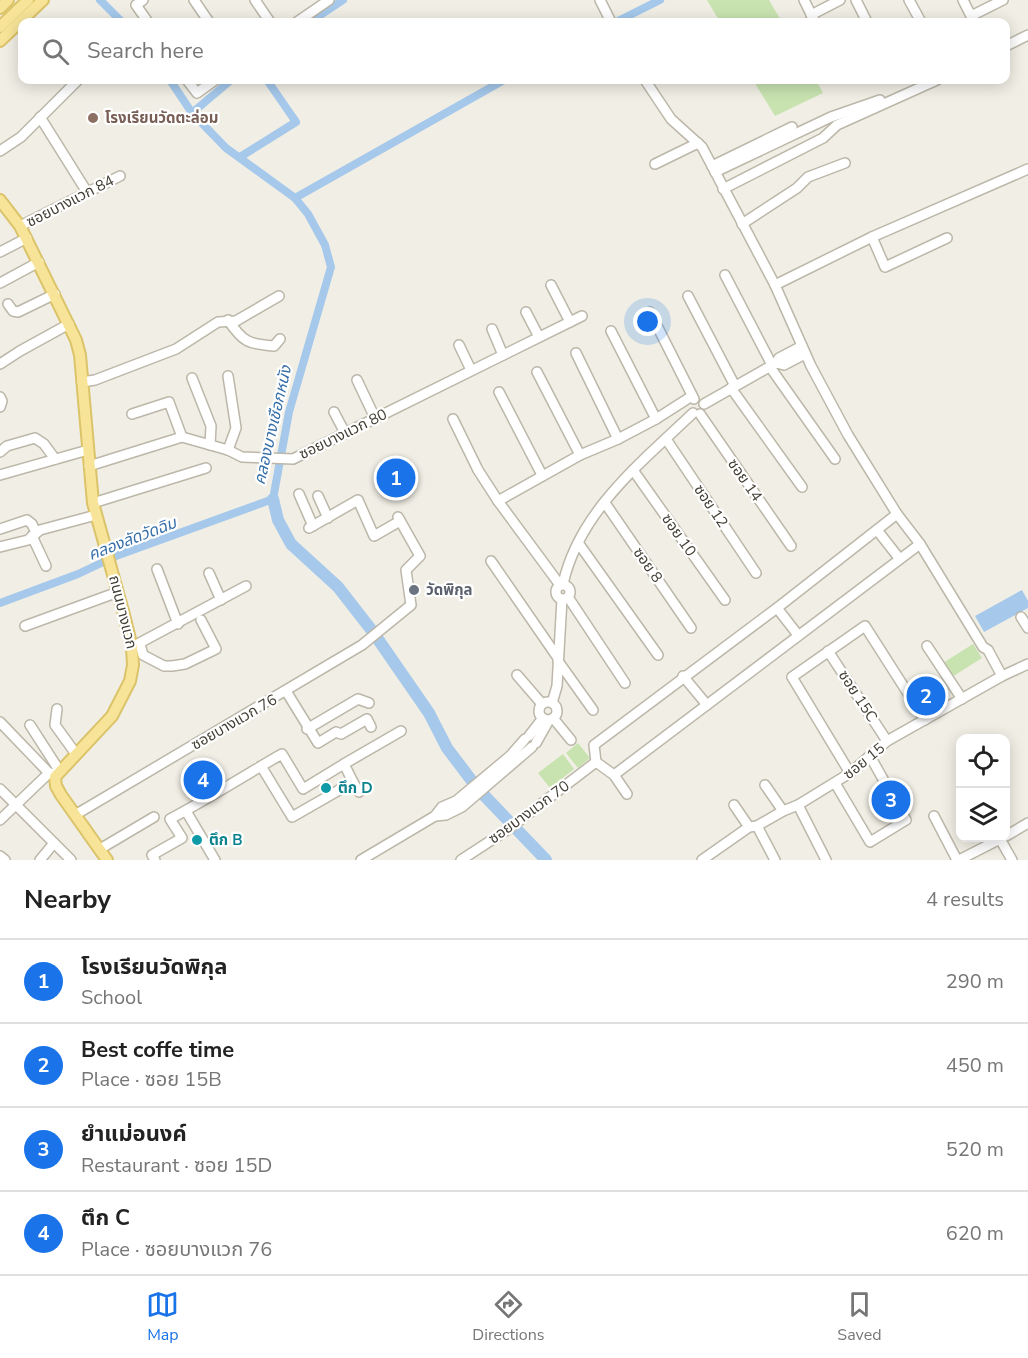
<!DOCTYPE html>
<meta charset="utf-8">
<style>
:root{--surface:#fff;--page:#f6f6f6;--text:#222;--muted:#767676;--line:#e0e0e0;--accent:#1a73e8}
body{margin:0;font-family:"Nunito Sans","Noto Sans Thai",sans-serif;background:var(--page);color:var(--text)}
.controls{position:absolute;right:18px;bottom:18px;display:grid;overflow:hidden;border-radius:12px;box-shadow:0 3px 15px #0003}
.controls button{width:54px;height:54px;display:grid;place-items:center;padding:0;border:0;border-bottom:2px solid var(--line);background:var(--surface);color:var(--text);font:30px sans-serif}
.you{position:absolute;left:648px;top:322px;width:21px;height:21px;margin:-15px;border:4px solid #fff;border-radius:50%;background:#1a73e8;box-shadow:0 0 0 9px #1a73e833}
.badge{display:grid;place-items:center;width:39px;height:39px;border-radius:50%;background:var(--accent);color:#fff;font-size:20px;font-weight:700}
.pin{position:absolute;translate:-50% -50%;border:3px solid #fff;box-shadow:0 2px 6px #0006}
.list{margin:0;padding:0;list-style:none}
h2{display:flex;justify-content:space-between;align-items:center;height:78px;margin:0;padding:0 24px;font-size:26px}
h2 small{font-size:20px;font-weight:400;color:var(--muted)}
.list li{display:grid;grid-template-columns:39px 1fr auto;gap:18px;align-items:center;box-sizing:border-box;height:84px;padding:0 24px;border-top:2px solid var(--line)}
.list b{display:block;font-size:22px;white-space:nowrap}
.list p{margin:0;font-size:20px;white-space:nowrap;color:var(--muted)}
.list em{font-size:20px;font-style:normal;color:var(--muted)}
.icon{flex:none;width:33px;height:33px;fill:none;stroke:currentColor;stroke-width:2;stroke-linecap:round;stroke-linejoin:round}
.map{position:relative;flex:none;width:1028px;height:860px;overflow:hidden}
.search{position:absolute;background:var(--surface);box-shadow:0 3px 15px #0003;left:18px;right:18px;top:18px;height:66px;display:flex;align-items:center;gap:15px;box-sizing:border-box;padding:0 21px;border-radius:12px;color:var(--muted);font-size:22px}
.sheet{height:414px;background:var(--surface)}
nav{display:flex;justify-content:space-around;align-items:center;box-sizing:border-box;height:84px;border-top:2px solid var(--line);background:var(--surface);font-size:16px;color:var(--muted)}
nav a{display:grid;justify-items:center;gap:3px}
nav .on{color:var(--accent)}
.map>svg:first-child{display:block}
.green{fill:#c8e3b0}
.water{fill:#a5c8eb}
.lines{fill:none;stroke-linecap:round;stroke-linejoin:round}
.canal{stroke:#a5c8eb;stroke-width:8}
.river{stroke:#a5c8eb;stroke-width:12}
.minor-casing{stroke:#bcb7a9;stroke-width:12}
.major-casing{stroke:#dbc36a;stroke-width:14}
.minor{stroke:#fff;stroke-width:9}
.major{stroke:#f7e498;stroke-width:10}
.education-dot{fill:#8d6e63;stroke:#fff;stroke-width:2}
.worship-dot{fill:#6b7280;stroke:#fff;stroke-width:2}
.culture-dot{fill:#0f9aa8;stroke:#fff;stroke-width:2}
.labels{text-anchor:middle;stroke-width:4.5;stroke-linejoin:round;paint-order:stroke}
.education-label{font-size:15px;font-weight:bold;fill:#785e54;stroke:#fff;text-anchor:start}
.street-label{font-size:15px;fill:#433f35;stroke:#fff}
.worship-label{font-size:15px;font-weight:bold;fill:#5b616d;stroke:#fff;text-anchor:start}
.culture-label{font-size:15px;font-weight:bold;fill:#0d838f;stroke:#fff;text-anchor:start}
.water-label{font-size:16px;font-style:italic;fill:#366ea8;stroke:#fff}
</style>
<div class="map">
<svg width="1028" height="860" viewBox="0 0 1028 860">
<rect width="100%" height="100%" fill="#f1efe5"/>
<g class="green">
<polygon points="707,0 769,0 782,22 720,22"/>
<polygon points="753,80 816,80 823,93 775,116"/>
<polygon points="973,644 982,658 952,677 943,663"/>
<polygon points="578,743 590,758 578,768 566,753"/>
<polygon points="563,754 574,769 550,788 538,773"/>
</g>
<polygon class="water" points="1022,590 1028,601 1028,608 984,632 975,616"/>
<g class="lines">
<g class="canal">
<polyline points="100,0 122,22"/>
<polyline points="310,22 343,0"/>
<polyline points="616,22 660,0"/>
<polyline points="192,113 231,80"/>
<polyline points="240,157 296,122 267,80"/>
<polyline points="295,198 504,80"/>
<polyline points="0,603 78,574 116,556 273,499 289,412 331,267 325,245 308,214 295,198 226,148 192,113 170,80"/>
</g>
<polyline class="river" points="273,499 278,520 291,544 338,587 373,632 429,713 447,748 478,789 546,860"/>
<g class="minor-casing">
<g id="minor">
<polyline points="143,0 136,5 148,22"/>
<polyline points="194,0 209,22"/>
<polyline points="255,0 270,22"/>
<polyline points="600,0 611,22"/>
<polyline points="804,0 815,22"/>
<polyline points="856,0 867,22"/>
<polyline points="909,0 921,22"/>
<polyline points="963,0 971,16 1003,0"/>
<polyline points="811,15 840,0"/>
<polyline points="297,22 329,0"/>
<polyline points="1006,46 1028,35"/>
<polyline points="187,80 197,93 215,80"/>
<polyline points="645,80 671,119 702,147 775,285 811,366 848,435 897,514 920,544 983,647 988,650 1002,676"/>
<polyline points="40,117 87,192"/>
<polyline points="0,151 21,137 78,80"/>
<polyline points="655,164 698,143"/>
<polyline points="712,166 792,127"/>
<polyline points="715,172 831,117 880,100"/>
<polyline points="723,189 823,138 837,125 937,80"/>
<polyline points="742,224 797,188 808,177 845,163"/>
<polyline points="20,226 120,176"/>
<polyline points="872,237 885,267 947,238"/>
<polyline points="0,252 27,238"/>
<polyline points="725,275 772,365"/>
<polyline points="0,283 39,262"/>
<polyline points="551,285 570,322"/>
<polyline points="775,285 872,237 1028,169"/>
<polyline points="688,296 735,386"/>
<polyline points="8,304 13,311 18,312 55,294"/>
<polyline points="526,312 539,337"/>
<polyline points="650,312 694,399"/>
<path d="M228 320C243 342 248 344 274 346L280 339"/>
<polyline points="492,329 503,355"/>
<polyline points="611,331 656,419"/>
<polyline points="459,345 471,370"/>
<polyline points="576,353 618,439"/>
<polyline points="776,363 784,365 805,354"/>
<polyline points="0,364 20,351 69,324"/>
<polyline points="770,367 835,459"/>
<polyline points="537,372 580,455"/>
<polyline points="192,378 211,426 210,445"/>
<polyline points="357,380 375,418"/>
<polyline points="82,382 95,380 176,349 218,322 236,321 279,296"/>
<polyline points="731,388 802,487"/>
<polyline points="499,392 542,475"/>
<polyline points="0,397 2,401 0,407"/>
<polyline points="704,404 776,363 779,358 802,346"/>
<polyline points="334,412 345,433"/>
<polyline points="132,414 169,402 182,437"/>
<polyline points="700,414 791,546"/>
<polyline points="453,419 478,470 498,501 560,585"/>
<polyline points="666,439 756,573"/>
<polyline points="228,450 236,428 228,376"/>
<polyline points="0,452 7,446 35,438 44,444 55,459"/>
<polyline points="89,466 182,437 228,450 242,457 293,459 582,316"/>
<polyline points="633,470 725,600"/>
<polyline points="0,475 88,450"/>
<polyline points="299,494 313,526"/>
<polyline points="318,496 328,518"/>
<polyline points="498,501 580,455 618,439 656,419 692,396"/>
<polyline points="93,503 206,468"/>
<polyline points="605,503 691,628"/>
<polyline points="897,514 777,608 594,745 596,762 614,775 920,544"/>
<polyline points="309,528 358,500 374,536 400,521"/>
<polyline points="0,529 27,520 32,524 36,533"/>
<polyline points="877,530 899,558"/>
<polyline points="32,536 46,566"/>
<polyline points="579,544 658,655"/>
<polyline points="0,547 28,540 40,530 96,515"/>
<polyline points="491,561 558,658"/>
<polyline points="157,569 178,624"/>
<polyline points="209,573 221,600"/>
<path d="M563 584C579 511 642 462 693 413"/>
<circle cx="563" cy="592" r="7"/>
<polyline points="568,597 625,683"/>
<polyline points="777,608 798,635"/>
<polyline points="1021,617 1028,628"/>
<polyline points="25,626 118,592"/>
<polyline points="140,644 143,655 164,666 172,666 185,664 216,649 201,620"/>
<polyline points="927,646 962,699"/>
<polyline points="132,647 246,586"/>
<polyline points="828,651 887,741"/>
<polyline points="558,661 593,710"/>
<polyline points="517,675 542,704"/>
<polyline points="683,676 707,705"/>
<polyline points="286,691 318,743 336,732 341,734 367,719 371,727"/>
<circle cx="548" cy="711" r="9"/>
<polyline points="552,703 557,686 562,599"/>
<polyline points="57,709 55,725 76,754"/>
<polyline points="553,718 571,740"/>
<polyline points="0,722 49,773"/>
<polyline points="30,725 59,770"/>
<polyline points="307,729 358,699 369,703"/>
<polyline points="529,736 543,718"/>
<polyline points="536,743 549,720"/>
<polyline points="344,764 401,731"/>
<polyline points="850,773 792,677 865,626 925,720"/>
<polyline points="614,775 627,794"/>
<polyline points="353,782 359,792"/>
<polyline points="835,783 870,842 906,820 870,756"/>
<polyline points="765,785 783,811"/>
<polyline points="0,789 71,860"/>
<polyline points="734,805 749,827"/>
<polyline points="798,805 826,860"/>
<polyline points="186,811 215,860"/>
<polyline points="75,815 362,645 411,605 406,570 420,556 398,517"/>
<polyline points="435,816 446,815 462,807 532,747"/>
<polyline points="934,816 957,860"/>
<polyline points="0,820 49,773 56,774"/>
<polyline points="757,826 775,860"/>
<polyline points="1006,836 1028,823"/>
<polyline points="1000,839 1012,860"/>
<polyline points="100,849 154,817"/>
<polyline points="0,856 5,860"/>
<polyline points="40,860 54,843"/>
<path d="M155 860 152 855 182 838 170 819C208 799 245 775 282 754L303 789 344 764 353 782 292 817 261 766"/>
<polyline points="361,860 435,816 442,807 456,801 510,756 525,739"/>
<polyline points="461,860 507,830 596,762"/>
<polyline points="702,860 749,827 757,826 783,811 798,805 850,773 887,741 1002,676 1028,664"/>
<polyline points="959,860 1002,838"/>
</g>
</g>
<g class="major-casing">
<g id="major">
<polyline points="0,8 8,0"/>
<polyline points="0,27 28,0"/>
<polyline points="0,41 43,0"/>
<polyline points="0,200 20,226 76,340 80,355 93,503 123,611 132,647 133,665 130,681 112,716 55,777 56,786 61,795 107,860"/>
</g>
</g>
<use href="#minor" class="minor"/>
<use href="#major" class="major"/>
</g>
<circle class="education-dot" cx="93" cy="118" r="6"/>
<circle class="worship-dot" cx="414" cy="590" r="6"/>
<g class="culture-dot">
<circle cx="326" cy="788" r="6"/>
<circle cx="197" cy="840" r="6"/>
</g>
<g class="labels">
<g class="education-label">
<text x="105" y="123">โรงเรียนวัดตะล่อม</text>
</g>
<g class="street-label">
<text transform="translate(70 201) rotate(-27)" y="5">ซอยบางแวก 84</text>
<text transform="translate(343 434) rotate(-26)" y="5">ซอยบางแวก 80</text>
<text transform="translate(745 480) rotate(55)" y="5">ซอย 14</text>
<text transform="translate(711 506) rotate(56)" y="5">ซอย 12</text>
<text transform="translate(679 535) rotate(55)" y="5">ซอย 10</text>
<text transform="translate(648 565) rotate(55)" y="5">ซอย 8</text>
<text transform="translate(123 612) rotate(76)" y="5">ถนนบางแวก</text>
<text transform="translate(858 696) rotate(57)" y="5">ซอย 15C</text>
<text transform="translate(234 722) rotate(-30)" y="5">ซอยบางแวก 76</text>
<text transform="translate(864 761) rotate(-39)" y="5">ซอย 15</text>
<text transform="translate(529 812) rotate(-36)" y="5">ซอยบางแวก 70</text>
</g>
<g class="worship-label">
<text x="426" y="595">วัดพิกุล</text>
</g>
<g class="culture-label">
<text x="338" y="793">ตึก D</text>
<text x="209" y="845">ตึก B</text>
</g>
<g class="water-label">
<text transform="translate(272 425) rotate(-77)" y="6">คลองบางเชือกหนัง</text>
<text transform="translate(132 538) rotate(-21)" y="6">คลองลัดวัดฉิม</text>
</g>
</g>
</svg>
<div class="controls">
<button><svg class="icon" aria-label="locate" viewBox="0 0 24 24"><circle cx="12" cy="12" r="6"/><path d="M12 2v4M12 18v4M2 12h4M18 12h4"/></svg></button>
<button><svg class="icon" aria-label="layers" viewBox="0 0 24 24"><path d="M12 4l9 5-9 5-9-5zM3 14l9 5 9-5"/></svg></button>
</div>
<div class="you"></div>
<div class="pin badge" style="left:396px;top:478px">1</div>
<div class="pin badge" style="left:926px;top:696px">2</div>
<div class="pin badge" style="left:891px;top:800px">3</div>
<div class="pin badge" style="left:203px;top:780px">4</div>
<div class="search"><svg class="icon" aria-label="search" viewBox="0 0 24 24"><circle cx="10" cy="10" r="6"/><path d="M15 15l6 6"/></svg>Search here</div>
</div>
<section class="sheet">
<h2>Nearby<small>4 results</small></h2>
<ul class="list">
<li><span class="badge">1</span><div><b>โรงเรียนวัดพิกุล</b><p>School</p></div><em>290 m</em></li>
<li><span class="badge">2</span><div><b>Best coffe time</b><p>Place · ซอย 15B</p></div><em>450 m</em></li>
<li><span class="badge">3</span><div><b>ยำแม่อนงค์</b><p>Restaurant · ซอย 15D</p></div><em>520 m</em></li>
<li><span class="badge">4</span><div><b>ตึก C</b><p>Place · ซอยบางแวก 76</p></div><em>620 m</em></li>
</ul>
</section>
<nav>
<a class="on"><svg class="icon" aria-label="map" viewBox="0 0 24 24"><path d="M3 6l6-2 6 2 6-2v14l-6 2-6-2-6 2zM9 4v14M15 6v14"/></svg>Map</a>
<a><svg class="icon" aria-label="directions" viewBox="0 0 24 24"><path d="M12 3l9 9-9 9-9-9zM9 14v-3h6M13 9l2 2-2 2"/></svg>Directions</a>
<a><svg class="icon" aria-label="saved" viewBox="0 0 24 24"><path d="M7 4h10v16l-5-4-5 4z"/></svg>Saved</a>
</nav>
